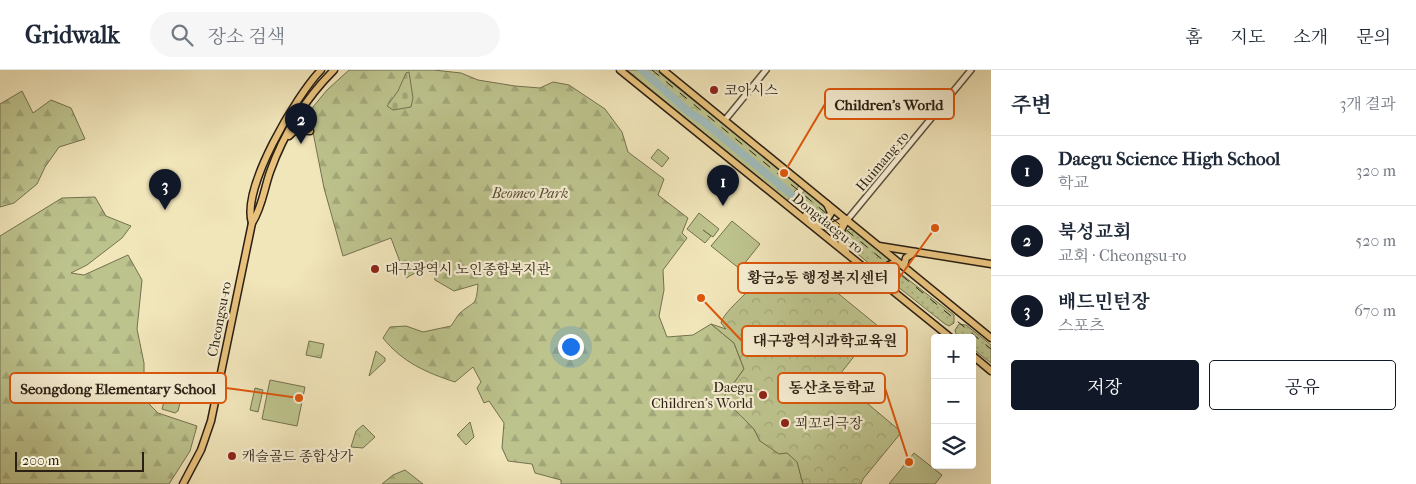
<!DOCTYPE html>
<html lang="ko">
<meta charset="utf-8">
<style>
:root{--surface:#fff;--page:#f6f6f7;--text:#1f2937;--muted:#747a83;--line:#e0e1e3;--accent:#111827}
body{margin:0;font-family:"IM FELL French Canon","Noto Serif KR",serif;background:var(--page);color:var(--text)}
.controls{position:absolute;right:15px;bottom:15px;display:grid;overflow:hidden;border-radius:5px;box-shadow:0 5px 20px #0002}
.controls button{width:45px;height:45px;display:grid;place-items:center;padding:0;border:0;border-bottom:1px solid var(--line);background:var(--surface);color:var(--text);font:25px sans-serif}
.scale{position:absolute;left:15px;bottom:12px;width:129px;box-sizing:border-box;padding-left:5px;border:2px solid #291f14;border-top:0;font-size:14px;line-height:18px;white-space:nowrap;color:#291f14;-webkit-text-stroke:4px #f6eed2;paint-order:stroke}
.you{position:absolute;left:570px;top:276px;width:18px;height:18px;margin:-12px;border:4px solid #fff;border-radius:50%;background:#1a73e8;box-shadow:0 0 0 8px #1a73e833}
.badge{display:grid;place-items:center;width:32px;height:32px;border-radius:50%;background:var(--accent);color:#fff;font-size:16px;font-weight:700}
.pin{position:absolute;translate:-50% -41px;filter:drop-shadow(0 1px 2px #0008)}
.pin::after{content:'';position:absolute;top:26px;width:18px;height:15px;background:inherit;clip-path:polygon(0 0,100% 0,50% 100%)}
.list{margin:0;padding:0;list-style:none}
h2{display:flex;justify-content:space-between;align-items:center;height:65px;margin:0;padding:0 20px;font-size:21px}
h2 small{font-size:16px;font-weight:400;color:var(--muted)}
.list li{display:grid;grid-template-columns:32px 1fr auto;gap:15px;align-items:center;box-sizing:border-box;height:70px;padding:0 20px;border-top:1px solid var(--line)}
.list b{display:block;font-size:19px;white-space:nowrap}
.list p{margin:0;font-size:16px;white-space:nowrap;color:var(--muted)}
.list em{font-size:16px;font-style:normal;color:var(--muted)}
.actions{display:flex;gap:10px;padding:15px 20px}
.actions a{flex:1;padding:11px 0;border:1px solid var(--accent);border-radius:5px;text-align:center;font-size:18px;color:var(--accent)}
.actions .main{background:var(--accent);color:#fff}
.icon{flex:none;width:28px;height:28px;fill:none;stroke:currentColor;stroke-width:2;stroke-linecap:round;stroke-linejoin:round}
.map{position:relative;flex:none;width:991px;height:414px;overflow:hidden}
header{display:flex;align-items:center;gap:30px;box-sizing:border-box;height:70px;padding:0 25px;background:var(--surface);border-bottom:1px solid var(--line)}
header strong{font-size:24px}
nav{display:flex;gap:28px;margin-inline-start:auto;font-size:18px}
.search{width:350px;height:45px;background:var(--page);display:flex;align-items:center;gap:12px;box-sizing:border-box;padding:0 18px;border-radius:28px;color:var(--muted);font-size:19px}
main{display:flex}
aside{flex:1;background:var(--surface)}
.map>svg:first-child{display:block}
.grass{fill:#bdc38d;stroke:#737150}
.forest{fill:url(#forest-firs);stroke:#737150}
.cemetery{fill:url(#cemetery-stones);stroke:#737150}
.park{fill:url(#park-crowns);stroke:#737150}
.garden{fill:url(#garden-dots);stroke:#737150}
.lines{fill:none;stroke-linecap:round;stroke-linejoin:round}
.river{stroke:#a0bcbb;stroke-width:8}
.minor-casing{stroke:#5b503e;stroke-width:8}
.major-casing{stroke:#291f14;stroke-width:9}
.minor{stroke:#f6eed2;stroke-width:5}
.major{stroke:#e8c27d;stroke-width:6}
.rail{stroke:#291f14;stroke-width:1;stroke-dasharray:9 9;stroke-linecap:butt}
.poi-dot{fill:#8f2418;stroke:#f6eed2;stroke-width:2}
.labels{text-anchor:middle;stroke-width:4.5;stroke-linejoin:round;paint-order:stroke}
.poi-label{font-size:14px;fill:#291f14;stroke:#f6eed2;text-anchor:start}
.street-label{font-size:14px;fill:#291f14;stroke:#f6eed2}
.park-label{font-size:14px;font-style:italic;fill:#555038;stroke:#f6eed2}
.leader{fill:none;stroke:#de560c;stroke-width:2}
.callout-dot{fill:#de560c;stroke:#f6eed2;stroke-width:2}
.callout{fill:#f6eed2;stroke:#de560c;stroke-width:2}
.callout-label{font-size:15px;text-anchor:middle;font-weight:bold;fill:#291f14}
</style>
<header>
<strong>Gridwalk</strong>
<div class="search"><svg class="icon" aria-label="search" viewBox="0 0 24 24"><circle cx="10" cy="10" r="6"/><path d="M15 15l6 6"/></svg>장소 검색</div>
<nav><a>홈</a><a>지도</a><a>소개</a><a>문의</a></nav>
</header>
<main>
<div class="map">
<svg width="991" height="414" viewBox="0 0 991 414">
<defs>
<pattern id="forest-firs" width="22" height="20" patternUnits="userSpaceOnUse" patternTransform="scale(1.25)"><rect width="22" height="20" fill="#bdc38d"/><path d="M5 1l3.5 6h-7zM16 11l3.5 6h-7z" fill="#a2a779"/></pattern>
<pattern id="cemetery-stones" width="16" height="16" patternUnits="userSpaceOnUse" patternTransform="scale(1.25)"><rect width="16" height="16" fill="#bdc38d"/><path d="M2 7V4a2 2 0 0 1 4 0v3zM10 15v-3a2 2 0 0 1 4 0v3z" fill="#a2a779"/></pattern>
<pattern id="park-crowns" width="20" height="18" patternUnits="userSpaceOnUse" patternTransform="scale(1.25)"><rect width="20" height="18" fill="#bdc38d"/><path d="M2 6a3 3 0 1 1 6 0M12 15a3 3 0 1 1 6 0" fill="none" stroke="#a2a779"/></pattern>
<pattern id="garden-dots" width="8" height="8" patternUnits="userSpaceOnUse" patternTransform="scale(1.25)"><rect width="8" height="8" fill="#bdc38d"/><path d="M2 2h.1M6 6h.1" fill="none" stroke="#a2a779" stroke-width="1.8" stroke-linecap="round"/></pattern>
</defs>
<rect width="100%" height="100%" fill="#f1e5ba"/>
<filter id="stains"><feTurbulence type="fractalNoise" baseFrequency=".004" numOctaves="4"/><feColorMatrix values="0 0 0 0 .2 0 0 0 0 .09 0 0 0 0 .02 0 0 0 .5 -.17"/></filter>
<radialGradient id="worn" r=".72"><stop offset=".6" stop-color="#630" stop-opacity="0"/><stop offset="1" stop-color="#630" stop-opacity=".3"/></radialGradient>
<g class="grass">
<polygon points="658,79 669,88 662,97 651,88"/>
<polygon points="699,143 719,159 713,167 703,160 711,166 705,173 687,159"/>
<polygon points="732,151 760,174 740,199 711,176"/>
<polygon points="270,310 305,317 297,356 262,349"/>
<polygon points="914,383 942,405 935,414 889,414"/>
</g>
<g class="forest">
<path d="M349 0H434L461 3 478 10 515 16 540 18 553 12 569 15 605 39 622 62 628 82 664 109 658 125 688 148 682 163 687 168 663 200 664 220 659 246 667 267 693 265 711 254 734 273 744 299 723 328 754 359 760 371 787 383 797 391 803 414H561V410L535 403 532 394 508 391 502 378 504 353 489 331 484 333 477 318 481 312 473 297 455 312C427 303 402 292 383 268L390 257 406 256 423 262 451 256C454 252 457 246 460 243 475 230 476 237 478 214L454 221 435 210 433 193 406 208 391 168 343 186 324 118 310 47 313 37 327 20Z"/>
<polygon points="22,21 33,43 51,30 71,38 85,69 59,77 45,97 37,114 14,133 0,137 0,34"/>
<polygon points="95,127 106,146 131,156 122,168 87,195 71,203 84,205 128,185 142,210 137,259 144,293 144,320 150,335 158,343 197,356 190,381 169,414 0,414 0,166 62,128"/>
<polygon points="405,400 423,414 382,414 393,405"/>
</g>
<polygon class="cemetery" points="409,2 413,28 411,37 393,40 387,36 398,21 406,3"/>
<g class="park">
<polygon points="627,0 656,0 799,116 787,131"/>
<path d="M802 194 878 256 837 308 899 360 900 364 863 409 861 414H803L797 392 787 383 779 384 760 371 754 359 723 328 744 299 734 273 711 254 726 259 721 253C723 243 747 223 755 214L753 212 755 209 758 211 768 198 787 213Z"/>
<polygon points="309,271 324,274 321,288 306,285"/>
<polygon points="376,281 385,288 385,291 369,306"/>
<polygon points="255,318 263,320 258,342 250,340"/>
<polygon points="165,328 180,333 178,341 175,343 162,339"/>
<polygon points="470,352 474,367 466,375 457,365"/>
<polygon points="363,355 375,367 363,378 351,377 356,361"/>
</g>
<g class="garden">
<polygon points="805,120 828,138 829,146 819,151 795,132"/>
<polygon points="849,159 855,159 892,192 883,196 881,203 844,173 844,163"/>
<polygon points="892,197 954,245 954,253 949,256 945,254 888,209 886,202"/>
<path d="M959 254 966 255 991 275V293L972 278V268C965 268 956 269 955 260Z"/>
</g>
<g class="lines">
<polyline class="river" points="642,0 690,43 703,51 791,124"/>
<g class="minor-casing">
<g id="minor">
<polyline points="725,50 766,0"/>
<polyline points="848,149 971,0"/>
</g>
</g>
<g class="major-casing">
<g id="major">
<polyline points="620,0 951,268"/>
<polyline points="663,0 991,268"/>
<polyline points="289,66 295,60 310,61"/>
<polyline points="806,145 819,152 826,151 831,143 827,134"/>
<path d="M252 153C241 118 296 26 321 0"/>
<polyline points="812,154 830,157 847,149"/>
<polyline points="879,176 991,194"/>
<path d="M846 181C838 169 838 161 848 149"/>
<polyline points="904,196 906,188 915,182"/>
<path d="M886 214 883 207C883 197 891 191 901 194"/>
<polyline points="972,285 991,301"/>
<path d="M183 414 201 380 211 351 252 153C262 138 264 119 270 102 284 63 305 29 334 0"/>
</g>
</g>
<use href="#minor" class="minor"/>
<use href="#major" class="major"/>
<polyline class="rail" points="652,0 991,279"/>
</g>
<g class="poi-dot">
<circle cx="714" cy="20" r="5"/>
<circle cx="375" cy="199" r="5"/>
<circle cx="763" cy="325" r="5"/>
<circle cx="785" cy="353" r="5"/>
<circle cx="232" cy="386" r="5"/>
</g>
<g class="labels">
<g class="poi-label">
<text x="724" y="25">코아시스</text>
<text x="385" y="204">대구광역시 노인종합복지관</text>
<text x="753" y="322" text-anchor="end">Daegu<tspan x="753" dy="16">Children's World</tspan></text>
<text x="795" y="358">꾀꼬리극장</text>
<text x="242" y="391">캐슬골드 종합상가</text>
</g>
<g class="street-label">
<text transform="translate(882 91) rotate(-50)" y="5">Huimang-ro</text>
<text transform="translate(828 153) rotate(39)" y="5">Dongdaegu-ro</text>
<text transform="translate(219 249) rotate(-79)" y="5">Cheongsu-ro</text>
</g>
<g class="park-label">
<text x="530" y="128">Beomeo Park</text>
</g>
</g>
<path class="leader" d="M784 103L825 34M935 158L899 208M701 228L742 271M909 392L885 318M299 328L226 318"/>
<g class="callout-dot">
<circle cx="784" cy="103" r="5"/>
<circle cx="935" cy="158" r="5"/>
<circle cx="701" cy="228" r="5"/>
<circle cx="909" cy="392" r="5"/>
<circle cx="299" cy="328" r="5"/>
</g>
<g class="callout">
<rect x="825" y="19" width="129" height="30" rx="5"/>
<rect x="738" y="193" width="161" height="30" rx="5"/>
<rect x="742" y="256" width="165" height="30" rx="5"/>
<rect x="778" y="303" width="107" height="30" rx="5"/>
<rect x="10" y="303" width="216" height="30" rx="5"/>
</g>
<g class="callout-label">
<text x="889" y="40">Children's World</text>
<text x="818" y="213">황금2동 행정복지센터</text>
<text x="825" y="276">대구광역시과학교육원</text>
<text x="832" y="323">동산초등학교</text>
<text x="118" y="324">Seongdong Elementary School</text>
</g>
<rect width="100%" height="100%" filter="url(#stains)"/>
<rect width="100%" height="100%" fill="url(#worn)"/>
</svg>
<div class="controls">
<button>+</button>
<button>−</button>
<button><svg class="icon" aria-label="layers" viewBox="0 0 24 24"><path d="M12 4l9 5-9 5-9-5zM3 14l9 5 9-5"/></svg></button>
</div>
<div class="scale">200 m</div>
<div class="you"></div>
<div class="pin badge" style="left:723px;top:136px">1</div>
<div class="pin badge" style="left:301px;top:74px">2</div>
<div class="pin badge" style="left:165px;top:140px">3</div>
</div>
<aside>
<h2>주변<small>3개 결과</small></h2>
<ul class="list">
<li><span class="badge">1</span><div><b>Daegu Science High School</b><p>학교</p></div><em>320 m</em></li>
<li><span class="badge">2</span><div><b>북성교회</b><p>교회 · Cheongsu-ro</p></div><em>520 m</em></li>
<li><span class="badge">3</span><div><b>배드민턴장</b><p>스포츠</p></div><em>670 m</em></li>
</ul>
<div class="actions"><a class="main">저장</a><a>공유</a></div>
</aside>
</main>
